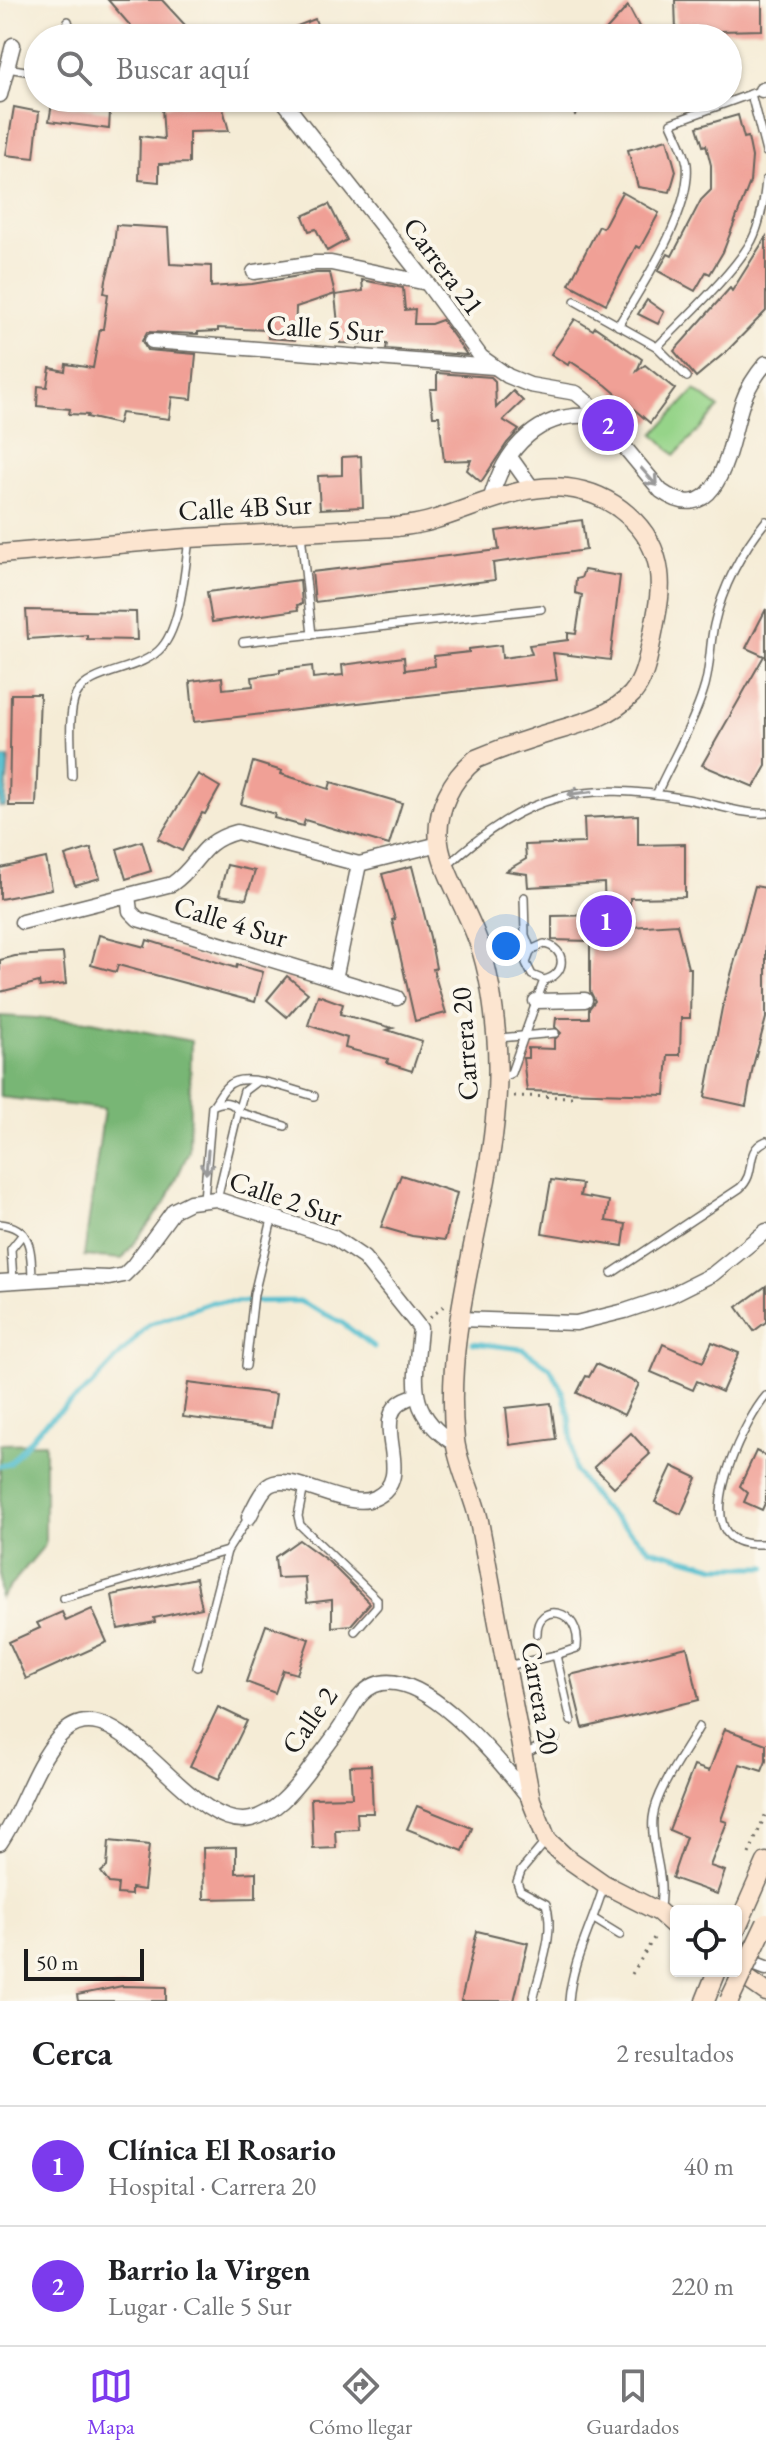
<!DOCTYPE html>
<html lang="es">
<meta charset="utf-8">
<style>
:root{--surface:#fff;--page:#f2f2f2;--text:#202124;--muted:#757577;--line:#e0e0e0;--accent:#7c3aed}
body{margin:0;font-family:"EB Garamond",serif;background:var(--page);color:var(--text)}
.controls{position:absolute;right:24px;bottom:24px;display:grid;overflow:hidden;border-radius:8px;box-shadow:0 2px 6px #0004}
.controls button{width:72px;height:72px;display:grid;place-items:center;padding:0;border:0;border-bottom:2px solid var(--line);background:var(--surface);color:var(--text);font:40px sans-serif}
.scale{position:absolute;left:24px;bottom:20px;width:120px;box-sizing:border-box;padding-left:8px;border:4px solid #1c1c1c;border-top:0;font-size:22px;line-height:28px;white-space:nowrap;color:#1c1c1c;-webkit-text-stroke:6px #fbf7ec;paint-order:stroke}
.you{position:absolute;left:506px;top:946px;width:28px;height:28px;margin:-20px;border:6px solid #fff;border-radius:50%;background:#1a73e8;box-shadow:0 0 0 12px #1a73e833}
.badge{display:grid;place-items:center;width:52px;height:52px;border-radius:50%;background:var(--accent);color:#fff;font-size:26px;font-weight:700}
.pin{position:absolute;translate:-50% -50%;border:4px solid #fff;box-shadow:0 2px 8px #0006}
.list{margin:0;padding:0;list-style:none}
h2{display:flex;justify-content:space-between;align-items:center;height:104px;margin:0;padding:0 32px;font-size:34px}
h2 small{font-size:26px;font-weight:400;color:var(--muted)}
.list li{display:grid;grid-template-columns:52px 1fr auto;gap:24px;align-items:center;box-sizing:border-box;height:120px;padding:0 32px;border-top:2px solid var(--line)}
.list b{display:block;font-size:30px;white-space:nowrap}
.list p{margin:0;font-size:26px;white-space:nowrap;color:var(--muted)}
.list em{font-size:26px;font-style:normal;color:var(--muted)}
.icon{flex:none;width:44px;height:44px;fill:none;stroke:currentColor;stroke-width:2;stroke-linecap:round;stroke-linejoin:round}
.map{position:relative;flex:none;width:766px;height:2001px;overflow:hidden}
.search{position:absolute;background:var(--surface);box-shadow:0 2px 6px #0004;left:24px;right:24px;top:24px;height:88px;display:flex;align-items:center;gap:20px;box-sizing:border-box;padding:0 28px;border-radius:44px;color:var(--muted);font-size:30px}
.sheet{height:344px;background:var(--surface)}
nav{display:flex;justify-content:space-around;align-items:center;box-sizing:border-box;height:112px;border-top:2px solid var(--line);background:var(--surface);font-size:22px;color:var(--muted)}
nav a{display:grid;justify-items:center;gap:4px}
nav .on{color:var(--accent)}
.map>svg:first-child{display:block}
.green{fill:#96d489;stroke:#597852;stroke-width:2}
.forest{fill:#78b675;stroke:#4a6948;stroke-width:2}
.water{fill:#53bece;stroke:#386d75;stroke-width:2}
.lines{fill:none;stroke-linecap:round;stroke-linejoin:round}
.stream{stroke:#53bece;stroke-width:5}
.building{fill:#f0a096}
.lane-casing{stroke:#68655d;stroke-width:10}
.street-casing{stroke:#68655d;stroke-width:17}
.secondary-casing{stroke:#68655d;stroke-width:21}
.path{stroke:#68655d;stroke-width:3;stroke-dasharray:2 6;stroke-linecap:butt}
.lane{stroke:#fff;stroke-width:7}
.street{stroke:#fff;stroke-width:14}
.secondary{stroke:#fce5d0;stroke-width:18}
.secondary-bridge-casing{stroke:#68655d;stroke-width:21;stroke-linecap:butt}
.secondary-bridge{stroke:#fce5d0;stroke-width:18}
.oneway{stroke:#999}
.labels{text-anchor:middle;stroke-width:8;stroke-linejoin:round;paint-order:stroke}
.street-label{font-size:28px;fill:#1c1c1c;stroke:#fbf7ec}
</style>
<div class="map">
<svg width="766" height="2001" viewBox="0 0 766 2001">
<rect width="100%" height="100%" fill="#fbf7ec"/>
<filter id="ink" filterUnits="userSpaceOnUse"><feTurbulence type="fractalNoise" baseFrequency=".0125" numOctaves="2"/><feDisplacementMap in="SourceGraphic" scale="16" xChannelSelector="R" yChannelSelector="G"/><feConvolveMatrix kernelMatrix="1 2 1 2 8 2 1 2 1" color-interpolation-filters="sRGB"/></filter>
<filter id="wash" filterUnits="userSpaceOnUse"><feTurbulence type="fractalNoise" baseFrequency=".006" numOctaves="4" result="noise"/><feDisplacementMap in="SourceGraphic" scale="32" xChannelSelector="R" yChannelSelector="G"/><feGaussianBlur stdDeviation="1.8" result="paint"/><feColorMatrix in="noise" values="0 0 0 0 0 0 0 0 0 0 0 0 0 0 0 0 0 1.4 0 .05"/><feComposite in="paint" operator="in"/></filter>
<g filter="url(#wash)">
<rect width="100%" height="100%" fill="#f5ecd6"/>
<polygon class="green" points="695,390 719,408 675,455 654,434"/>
<g class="forest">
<polygon points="0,1016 92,1021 191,1041 189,1151 167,1200 122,1259 84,1256 104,1109 0,1097"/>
<polygon points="45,1443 45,1545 0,1598 0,1444"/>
</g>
<polygon class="water" points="0,758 9,758 5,807 0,807"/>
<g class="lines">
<g class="stream">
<polyline points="473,1343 523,1349 550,1368 562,1390 569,1414 575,1471 601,1506 650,1549 717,1567 766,1567"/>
<polyline points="0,1466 9,1464 42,1426 91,1386 149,1324 212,1302 299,1301 341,1322 374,1347"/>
</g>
</g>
<g id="blocks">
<g class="building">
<polygon points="108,0 162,0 197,38 141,38"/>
<polygon points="675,0 762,0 762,30 676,32"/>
<polygon points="628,6 645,38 599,38"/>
<polygon points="315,19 322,38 296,38 292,28"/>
<polygon points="560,98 592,98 575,115"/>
<polygon points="221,101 229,131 189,132 189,163 159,164 159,182 139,180 140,136 164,139 162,107"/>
<polygon points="52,104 110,112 109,129 49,121"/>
<polygon points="14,107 39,112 34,158 6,155"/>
<polygon points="738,115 744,138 748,137 752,157 750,182 723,252 710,274 706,272 695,291 658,271 668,254 672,256 701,200 711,190 711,165 706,145 703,146 697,127"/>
<polygon points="667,139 676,171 670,192 638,187 628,150"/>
<polygon points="622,192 659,213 640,248 636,246 606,304 569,284 599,226 603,228"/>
<polygon points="329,204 347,240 327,251 316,229 309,231 303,216"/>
<polygon points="116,225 168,228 170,264 211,266 211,287 252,284 316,273 330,273 335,294 296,307 295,340 268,338 268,330 218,328 218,331 198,332 198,334 147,332 142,341 147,350 196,354 192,399 172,397 169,419 121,413 118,424 87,417 88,415 69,414 70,409 37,406 38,386 47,387 50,368 65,371 66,364 93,368 100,329 103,329 108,294 104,293 106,280 114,248"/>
<polygon points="766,237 766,311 727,351 696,377 674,351 730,288 732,291"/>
<polygon points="362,280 403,288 405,310 415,309 414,324 431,324 442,320 467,355 386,349 387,344 340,343 335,295 363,291"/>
<polygon points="647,300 664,312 658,324 638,314"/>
<polygon points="575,319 593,330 595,327 642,359 637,371 645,365 675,389 650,423 606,385 570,361 568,365 551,354"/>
<polygon points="437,373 491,377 495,381 496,408 513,391 523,401 503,420 519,430 507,443 481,482 467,470 471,460 444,461 439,416 433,416 430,389 437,389"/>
<polygon points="361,456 363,507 320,509 318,476 342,475 342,457"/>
<polygon points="582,520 586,550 493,563 495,580 315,602 312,572 499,550 496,531"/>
<polygon points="584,570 620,576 610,660 553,653 557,680 194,722 190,681 222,677 223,689 253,686 252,677 280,673 280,670 312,666 313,678 343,675 342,665 404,657 405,670 435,666 434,656 469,652 469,649 501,645 502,658 532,654 529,645 568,640 568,633 576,634 582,595 575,593 576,579 581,578"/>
<polygon points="300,580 302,604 297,605 298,610 212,622 207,592"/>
<polygon points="766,609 766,766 754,787 702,765 764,656 746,648"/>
<polygon points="26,610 136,612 137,640 87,639 87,635 28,639"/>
<polygon points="11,694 40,694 36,806 9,806"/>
<polygon points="253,762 282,771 281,774 329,789 331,782 402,803 389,845 305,820 303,826 274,818 275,814 241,804"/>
<polygon points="198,774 220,787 205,814 202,813 182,851 158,839"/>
<polygon points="638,815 638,845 685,844 685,897 630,898 630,927 677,924 688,968 691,968 690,1018 681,1018 680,1055 668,1055 665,1095 527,1091 523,1058 528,1058 528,1048 554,1049 554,1040 561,1033 555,1027 556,1018 589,1018 589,1009 595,1001 590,991 590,941 552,940 552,916 605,915 604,883 528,887 527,874 506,871 526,859 525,845 585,843 584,818"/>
<polygon points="142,841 151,871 126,879 117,849"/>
<polygon points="91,848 100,878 75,885 65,856"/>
<polygon points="46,858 52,889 0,899 0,868"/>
<polygon points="227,865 255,871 246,899 219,895"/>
<polygon points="412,866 430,937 436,968 433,969 446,1013 415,1021 392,920 395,919 382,874"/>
<polygon points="755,886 766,888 766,1018 753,1066 746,1106 705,1097 722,1008"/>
<polygon points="99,935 145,947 147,940 236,968 237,965 263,972 255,1002 118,965 116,972 91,965"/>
<polygon points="63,953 66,984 40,987 39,982 0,992 0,960 15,956"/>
<polygon points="287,976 308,993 287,1017 267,1000"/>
<polygon points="318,995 343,1004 340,1014 393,1028 387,1030 422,1041 412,1071 387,1063 388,1059 345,1048 347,1038 308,1025"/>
<polygon points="401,1175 457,1193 445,1240 412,1236 381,1227"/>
<polygon points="551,1180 582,1184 580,1196 609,1201 606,1221 626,1224 623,1246 542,1233"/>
<polygon points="766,1286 766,1322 754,1331 737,1307"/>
<polygon points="712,1342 739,1353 722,1392 697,1381 693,1390 651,1372 663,1344 703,1362"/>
<polygon points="596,1364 639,1384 624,1415 577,1393 586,1376 589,1377"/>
<polygon points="188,1383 276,1394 271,1428 183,1417"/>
<polygon points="551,1403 556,1439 510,1445 506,1408"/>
<polygon points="631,1433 650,1454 614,1487 594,1467"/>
<polygon points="756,1451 766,1456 766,1501 762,1510 744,1502 748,1493 740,1486"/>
<polygon points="672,1466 697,1478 681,1514 655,1502"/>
<polygon points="299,1540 328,1561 370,1603 351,1625 332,1627 332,1600 307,1603 305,1577 277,1578 275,1557"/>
<polygon points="196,1578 202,1608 154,1618 155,1622 118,1629 112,1595"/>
<polygon points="92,1609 107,1642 26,1679 9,1642 40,1628 37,1623 62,1612 66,1621"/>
<polygon points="266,1625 309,1639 297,1674 283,1670 275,1693 246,1682"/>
<polygon points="687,1647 699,1700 583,1728 570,1675"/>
<polygon points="218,1707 247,1721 219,1779 190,1766"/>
<polygon points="725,1729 766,1744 766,1761 762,1771 740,1764 721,1820 727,1822 710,1866 725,1871 717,1894 672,1878 686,1837 669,1830 694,1766 709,1771"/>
<polygon points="371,1765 373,1813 357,1813 358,1829 335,1830 336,1848 313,1849 311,1798 352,1797 350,1766"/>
<polygon points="417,1806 472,1828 463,1851 407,1829"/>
<polygon points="109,1841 149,1845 144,1890 131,1888 131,1895 117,1894 118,1884 109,1883 101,1872 107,1867"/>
<polygon points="236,1847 236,1873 256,1872 256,1898 204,1899 203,1848"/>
<polygon points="477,1931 528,1943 514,2001 461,2001"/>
<polygon points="122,1986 166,1987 166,2001 78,2001 77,1995"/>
</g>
</g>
</g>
<g filter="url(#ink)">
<use href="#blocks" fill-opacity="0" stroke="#68655d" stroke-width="2"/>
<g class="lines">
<g class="lane-casing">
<g id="lane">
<polyline points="68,21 73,38"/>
<polyline points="7,68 38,73"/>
<polyline points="751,94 766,152"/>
<polyline points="575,301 657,347 687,377"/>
<path d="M618 326C642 286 692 211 687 164 685 151 676 135 671 123L762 90"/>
<path d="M657 347C684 319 734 273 752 240 761 222 764 201 766 180"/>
<polyline points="301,534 312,635"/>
<polyline points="243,642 541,609"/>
<path d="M72 776C72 754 67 714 76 695 89 669 142 672 162 647 181 625 185 569 189 539"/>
<path d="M657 793C672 760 692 727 703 692 711 670 709 647 714 625 722 588 742 550 766 521"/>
<path d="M448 865C526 793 583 780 687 799 712 803 741 815 766 813"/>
<polyline points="524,897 525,935 531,950"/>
<polyline points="499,1038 555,1033"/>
<path d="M499 1079 511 1073 544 980C567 975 567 948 544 944L531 950 526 963 532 975 544 980"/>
<polyline points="256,1082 244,1091 238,1112 285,1126"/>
<path d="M214 1104C220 1096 225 1084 236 1081 254 1075 295 1091 314 1096"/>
<path d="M204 1199 212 1106C223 1101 233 1100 238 1112L217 1199"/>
<path d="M0 1224C33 1227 31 1253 32 1279"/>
<path d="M612 1273 740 1188C758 1172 743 1151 766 1141"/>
<polyline points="13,1281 11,1249 23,1234"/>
<polyline points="246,1366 254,1294 273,1215"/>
<path d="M766 1396C746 1419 701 1509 730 1536 740 1545 753 1544 766 1544"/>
<polyline points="304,1486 298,1516 300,1525 377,1599 377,1606 355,1631"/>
<polyline points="63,1598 227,1551 249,1517"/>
<path d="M537 1634C536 1601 582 1607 577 1648L556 1655"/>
<polyline points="507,1666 556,1655 571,1721"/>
<polyline points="197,1667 227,1551"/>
<polyline points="525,1754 556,1738"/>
<path d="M659 1912C667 1875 650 1850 653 1818 656 1790 685 1752 699 1727"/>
<polyline points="594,1919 620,1935"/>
<path d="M533 2001C539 1970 556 1935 546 1904L520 1890 517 1882 521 1871 547 1840"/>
<path d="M569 2001C572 1960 593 1924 604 1885"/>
</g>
</g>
<g class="street-casing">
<g id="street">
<polyline points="762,90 766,89"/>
<polyline points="0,95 13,45"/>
<path d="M281 98 427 283 481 357 508 376 530 385 576 393 588 403 661 491C722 534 730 437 743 401 748 386 756 375 766 363"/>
<polyline points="254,272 315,263 331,263 427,283"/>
<polyline points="152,341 494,367"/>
<polyline points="510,457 532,488"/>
<path d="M490 501C504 448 540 408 599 417"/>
<polyline points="128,896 130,911 138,919 397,998"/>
<path d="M22 922 172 884C200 865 198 842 237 832L359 864 439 844"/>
<polyline points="335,979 359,864"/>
<polyline points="536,1001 585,1000"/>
<path d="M0 1282 79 1277 109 1278 124 1275 133 1266 174 1210 190 1202 216 1199 333 1237 364 1258 420 1328C416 1379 404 1412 455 1444"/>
<polyline points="458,1319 576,1323 625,1311 667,1297 713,1274 766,1231"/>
<path d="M249 1517C254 1508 260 1492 268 1486 290 1469 345 1512 375 1498 422 1476 358 1410 415 1396"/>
<path d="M0 1843C22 1811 33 1767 59 1737 116 1673 187 1834 251 1819 275 1813 292 1792 306 1774 318 1757 331 1742 342 1725 348 1715 354 1702 362 1694 409 1645 504 1766 530 1799"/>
<polyline points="736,1944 753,1963 766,1968"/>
</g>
</g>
<g class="secondary-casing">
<g id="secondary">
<path d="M0 554 189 538 397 527C409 525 422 524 433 520 477 507 521 483 567 488 611 493 653 526 659 572 662 594 656 616 652 638 648 657 645 679 632 694 607 721 567 726 533 738 514 744 495 751 476 759 452 778 435 810 439 843 442 869 465 907 475 933 488 964 493 999 496 1033 509 1175 440 1300 455 1440 458 1467 473 1493 479 1521 497 1614 514 1707 531 1800L547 1840 564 1856 604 1884 659 1912 676 1927"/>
<polyline points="736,1930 766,1862"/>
<polyline points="736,1971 766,1992"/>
<polyline points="705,2001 717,1971"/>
</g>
</g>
<g class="path">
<polyline points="514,1096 572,1097"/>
<polyline points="430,1318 445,1305"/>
<polyline points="749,1854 766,1813"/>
<polyline points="632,1974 657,1933"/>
</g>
<use href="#lane" class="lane"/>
<use href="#street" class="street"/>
<use href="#secondary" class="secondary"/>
<g class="secondary-bridge-casing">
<polyline id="secondary-bridge" points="729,2001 766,1923"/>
</g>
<use href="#secondary-bridge" class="secondary-bridge"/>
</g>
<defs><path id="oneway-shaft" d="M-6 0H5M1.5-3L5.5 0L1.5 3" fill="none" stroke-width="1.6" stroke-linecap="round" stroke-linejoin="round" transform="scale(2)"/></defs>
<g class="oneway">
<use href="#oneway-shaft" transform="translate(649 477) rotate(49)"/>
<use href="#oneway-shaft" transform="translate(580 793) rotate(173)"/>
<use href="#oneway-shaft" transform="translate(207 1162) rotate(95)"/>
</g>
</g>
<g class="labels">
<g class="street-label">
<text transform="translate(444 266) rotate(53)" y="10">Carrera 21</text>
<text transform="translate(325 328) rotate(4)" y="10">Calle 5 Sur</text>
<text transform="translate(245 507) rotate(-3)" y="10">Calle 4B Sur</text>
<text transform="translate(231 921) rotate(17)" y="10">Calle 4 Sur</text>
<text transform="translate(464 1044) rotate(-94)" y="10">Carrera 20</text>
<text transform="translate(286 1198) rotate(19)" y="10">Calle 2 Sur</text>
<text transform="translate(541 1698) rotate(80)" y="10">Carrera 20</text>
<text transform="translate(309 1720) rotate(-55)" y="10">Calle 2</text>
</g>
</g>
</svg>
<div class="controls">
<button><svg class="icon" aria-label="locate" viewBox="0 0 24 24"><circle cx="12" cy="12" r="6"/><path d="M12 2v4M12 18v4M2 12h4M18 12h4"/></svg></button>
</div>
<div class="scale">50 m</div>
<div class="you"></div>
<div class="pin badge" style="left:606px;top:921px">1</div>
<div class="pin badge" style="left:608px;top:425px">2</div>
<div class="search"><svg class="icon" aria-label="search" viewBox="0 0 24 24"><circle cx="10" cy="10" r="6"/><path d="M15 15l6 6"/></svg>Buscar aquí</div>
</div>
<section class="sheet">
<h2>Cerca<small>2 resultados</small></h2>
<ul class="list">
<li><span class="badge">1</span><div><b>Clínica El Rosario</b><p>Hospital · Carrera 20</p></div><em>40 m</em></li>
<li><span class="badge">2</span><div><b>Barrio la Virgen</b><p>Lugar · Calle 5 Sur</p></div><em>220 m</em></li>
</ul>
</section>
<nav>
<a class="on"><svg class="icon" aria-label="map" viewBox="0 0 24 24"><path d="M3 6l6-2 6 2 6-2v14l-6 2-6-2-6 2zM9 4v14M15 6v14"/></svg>Mapa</a>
<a><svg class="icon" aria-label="directions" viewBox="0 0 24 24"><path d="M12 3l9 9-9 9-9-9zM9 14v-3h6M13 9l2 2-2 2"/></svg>Cómo llegar</a>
<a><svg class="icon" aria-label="saved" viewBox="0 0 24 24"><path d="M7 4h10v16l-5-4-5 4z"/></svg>Guardados</a>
</nav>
